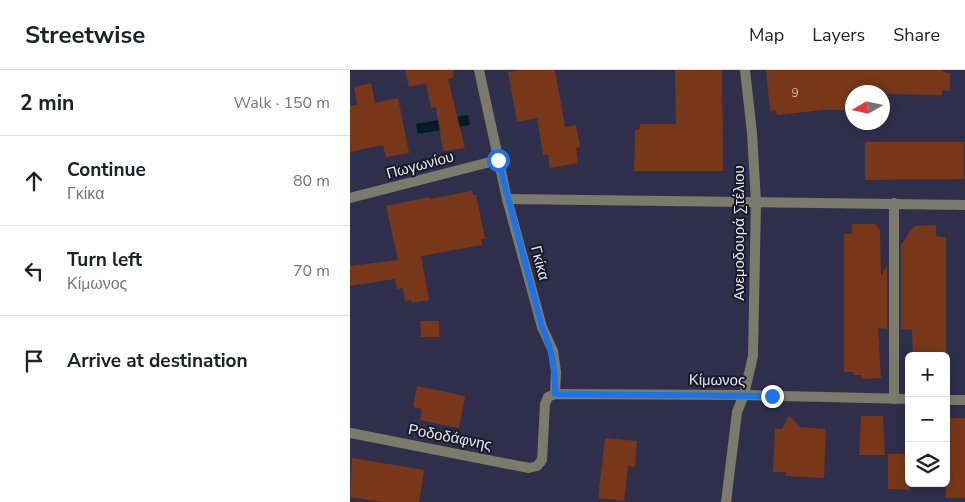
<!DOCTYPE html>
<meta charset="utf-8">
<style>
:root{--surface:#fff;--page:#f6f6f6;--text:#202124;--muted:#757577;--line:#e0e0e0}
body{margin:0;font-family:"Nunito Sans",sans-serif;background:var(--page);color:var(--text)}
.controls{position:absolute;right:15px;bottom:15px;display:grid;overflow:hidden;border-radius:8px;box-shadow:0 2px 12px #0003}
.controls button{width:45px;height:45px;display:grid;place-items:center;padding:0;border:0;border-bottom:1px solid var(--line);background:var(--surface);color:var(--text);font:25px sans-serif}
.compass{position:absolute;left:495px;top:15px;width:45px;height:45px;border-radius:50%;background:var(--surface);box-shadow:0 2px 12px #0003;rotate:261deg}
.stop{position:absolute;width:15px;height:15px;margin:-11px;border:4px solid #1a73e8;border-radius:50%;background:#fff}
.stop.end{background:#1a73e8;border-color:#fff;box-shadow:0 1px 5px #0008}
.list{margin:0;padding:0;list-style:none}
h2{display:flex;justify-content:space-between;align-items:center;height:65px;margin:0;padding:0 20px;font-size:21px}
h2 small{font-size:16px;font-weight:400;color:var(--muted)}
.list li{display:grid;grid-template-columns:32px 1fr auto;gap:15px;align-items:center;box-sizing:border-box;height:90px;padding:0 20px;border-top:1px solid var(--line)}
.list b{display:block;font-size:19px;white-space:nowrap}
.list p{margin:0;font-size:16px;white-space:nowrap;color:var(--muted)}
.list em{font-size:16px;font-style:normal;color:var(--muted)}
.icon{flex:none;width:28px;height:28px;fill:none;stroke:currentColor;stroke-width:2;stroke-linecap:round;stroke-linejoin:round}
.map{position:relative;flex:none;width:615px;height:432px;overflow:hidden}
header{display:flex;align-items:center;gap:30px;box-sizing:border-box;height:70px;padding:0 25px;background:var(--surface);border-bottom:1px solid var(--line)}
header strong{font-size:24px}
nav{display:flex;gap:28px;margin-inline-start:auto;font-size:18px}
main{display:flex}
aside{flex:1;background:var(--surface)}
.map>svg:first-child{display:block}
.water{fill:#001d27}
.building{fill:#783718}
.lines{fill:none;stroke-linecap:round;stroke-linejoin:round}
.minor{stroke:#7c7b6b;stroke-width:10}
.route{stroke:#1a73e8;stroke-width:6}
.labels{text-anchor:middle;stroke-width:4;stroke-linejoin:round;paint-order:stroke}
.number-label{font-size:12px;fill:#cabac1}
.street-label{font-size:15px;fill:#e5e5f9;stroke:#191926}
</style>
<header>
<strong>Streetwise</strong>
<nav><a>Map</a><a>Layers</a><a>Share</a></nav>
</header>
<main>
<aside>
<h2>2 min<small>Walk · 150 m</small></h2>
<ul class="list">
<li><svg class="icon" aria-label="ahead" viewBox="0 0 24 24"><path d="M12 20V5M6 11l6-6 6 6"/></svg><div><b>Continue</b><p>Γκίκα</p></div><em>80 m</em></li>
<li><svg class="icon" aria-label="left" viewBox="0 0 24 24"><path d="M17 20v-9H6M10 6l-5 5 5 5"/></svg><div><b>Turn left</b><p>Κίμωνος</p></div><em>70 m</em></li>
<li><svg class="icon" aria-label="arrive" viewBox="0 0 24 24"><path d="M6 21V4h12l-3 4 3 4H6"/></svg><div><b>Arrive at destination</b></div></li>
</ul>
</aside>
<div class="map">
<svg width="615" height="432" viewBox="0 0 615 432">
<rect width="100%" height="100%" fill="#2f2f4c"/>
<polygon class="water" points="118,45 120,55 68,64 66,54"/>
<g class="building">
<polygon points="55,0 103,0 104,7 98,9 115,78 93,81 86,37 81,38 76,13 59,17"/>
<polygon points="170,0 205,0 215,57 226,55 230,77 226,78 228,93 200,98 198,85 193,85 187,48 167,52 158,2"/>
<polygon points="325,0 372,0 373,101 284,101 285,60 290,59 290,54 326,54"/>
<polygon points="416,0 593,0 593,2 600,3 600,21 592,20 592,25 535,24 535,36 532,36 532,22 502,22 502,40 473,40 427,45 426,40 420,41"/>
<polygon points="21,13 25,33 48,28 59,83 36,87 33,75 0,82 0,36 7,35 4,17"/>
<polygon points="515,72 614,72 614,109 515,110"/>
<polygon points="122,121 123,125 126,125 135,169 131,169 132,175 71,186 79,230 62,233 61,230 55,231 53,218 47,219 45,209 0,216 0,196 48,190 36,136 79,127 79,129"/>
<polygon points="502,154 525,154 530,160 531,206 537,196 537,259 528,258 531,308 512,309 512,305 503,305 503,302 494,302 494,164 502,164"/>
<polygon points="586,155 586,166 596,167 596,286 563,286 562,260 551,259 551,175 564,156"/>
<polygon points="70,251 89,251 89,267 71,267"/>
<polygon points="67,316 115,326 109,358 70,350 72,339 63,337"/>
<polygon points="439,346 450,357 476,359 474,408 436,406 436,402 423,402 425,358 432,359"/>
<polygon points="511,346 533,346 535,385 509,385"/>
<rect x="596" y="348" width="19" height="80"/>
<polygon points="255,368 287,371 285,397 278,396 274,431 248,428"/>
<polygon points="538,384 559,384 559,420 538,419"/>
<polygon points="2,388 74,400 69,432 33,432 0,427"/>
</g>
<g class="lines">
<g class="minor">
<polyline points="129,0 157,129 192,257 203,281 206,302 205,324"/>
<polyline points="0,128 148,90"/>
<polyline points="157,129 615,135"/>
<polyline points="544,329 544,133"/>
<polyline points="596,330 615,330"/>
<polyline points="0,363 179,398 187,396 192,390 195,334 198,327 205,324 394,325 559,329"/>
<polyline points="376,432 387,342 394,325 403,286 406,132 402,63 395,0"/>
</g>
</g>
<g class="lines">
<path class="route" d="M148 90 192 257C202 280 206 299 205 324L422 326"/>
</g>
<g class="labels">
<g class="number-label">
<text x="445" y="27">9</text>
</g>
<g class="street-label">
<text transform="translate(70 95) rotate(-15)" y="5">Πωγωνίου</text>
<text transform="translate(389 163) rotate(-90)" y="5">Ανεμοδουρά Στέλιου</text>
<text transform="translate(190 193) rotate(75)" y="5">Γκίκα</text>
<text transform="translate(367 310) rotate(1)" y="5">Κίμωνος</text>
<text transform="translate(100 367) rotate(11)" y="5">Ροδοδάφνης</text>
</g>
</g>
</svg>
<div class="controls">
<button>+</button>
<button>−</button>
<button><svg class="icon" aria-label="layers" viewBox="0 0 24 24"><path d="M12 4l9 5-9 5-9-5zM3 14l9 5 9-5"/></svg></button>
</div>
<svg class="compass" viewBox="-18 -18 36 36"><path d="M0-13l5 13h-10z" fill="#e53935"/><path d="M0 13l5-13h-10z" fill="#757577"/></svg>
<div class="stop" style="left:148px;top:90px"></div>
<div class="stop end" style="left:422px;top:326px"></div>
</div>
</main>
